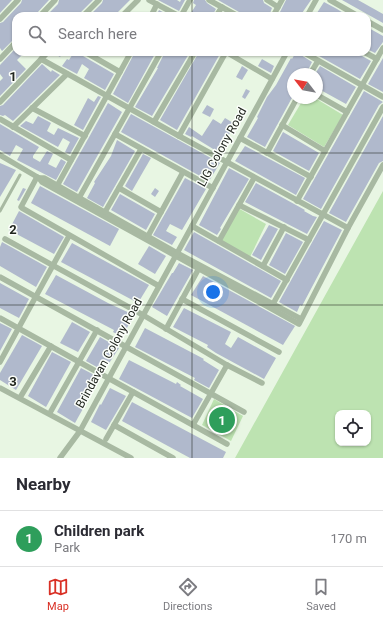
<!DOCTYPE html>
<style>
:root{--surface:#fff;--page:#f7f7f7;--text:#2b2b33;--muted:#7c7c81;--line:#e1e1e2;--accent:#d93025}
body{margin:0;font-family:Roboto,sans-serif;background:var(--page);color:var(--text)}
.controls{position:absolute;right:12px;bottom:12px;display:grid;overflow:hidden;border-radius:8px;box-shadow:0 1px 3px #0004}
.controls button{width:36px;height:36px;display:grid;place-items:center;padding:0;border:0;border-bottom:1px solid var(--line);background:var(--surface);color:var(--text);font:20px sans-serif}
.compass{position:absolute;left:287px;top:68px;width:36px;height:36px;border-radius:50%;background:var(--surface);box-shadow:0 1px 3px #0004;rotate:301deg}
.you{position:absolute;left:213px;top:292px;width:14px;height:14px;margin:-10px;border:3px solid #fff;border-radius:50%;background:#1a73e8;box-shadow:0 0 0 6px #1a73e833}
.badge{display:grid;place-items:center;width:26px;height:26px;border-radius:50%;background:var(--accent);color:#fff;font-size:13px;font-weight:700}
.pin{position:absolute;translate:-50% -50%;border:2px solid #fff;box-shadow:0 1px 4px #0006}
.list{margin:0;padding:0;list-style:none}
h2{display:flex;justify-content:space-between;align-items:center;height:52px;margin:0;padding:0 16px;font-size:17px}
h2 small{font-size:13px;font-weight:400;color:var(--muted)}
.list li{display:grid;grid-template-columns:26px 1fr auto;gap:12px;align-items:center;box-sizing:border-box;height:56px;padding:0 16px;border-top:1px solid var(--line)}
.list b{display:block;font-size:15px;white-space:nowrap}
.list p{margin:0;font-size:13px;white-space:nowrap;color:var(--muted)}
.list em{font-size:13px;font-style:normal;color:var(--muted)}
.icon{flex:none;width:22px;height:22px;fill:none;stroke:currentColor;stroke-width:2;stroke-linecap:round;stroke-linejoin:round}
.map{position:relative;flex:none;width:383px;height:458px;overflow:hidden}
.search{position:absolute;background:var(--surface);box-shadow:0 1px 3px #0004;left:12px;right:12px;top:12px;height:44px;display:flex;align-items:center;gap:10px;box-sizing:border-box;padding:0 14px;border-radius:12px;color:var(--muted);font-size:15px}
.sheet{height:108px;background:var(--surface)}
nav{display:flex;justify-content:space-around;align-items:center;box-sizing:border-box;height:56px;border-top:1px solid var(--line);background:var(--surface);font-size:11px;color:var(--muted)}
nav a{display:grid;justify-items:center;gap:2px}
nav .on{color:var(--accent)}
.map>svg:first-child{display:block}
.green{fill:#bde3b1;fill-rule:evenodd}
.building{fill:#b0b9cc}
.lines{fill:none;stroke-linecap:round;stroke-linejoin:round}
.lane{stroke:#a8b9a2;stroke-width:3}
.street{stroke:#a8b9a2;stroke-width:5.5}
.grid{fill:none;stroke:#21261f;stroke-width:1;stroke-opacity:0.55}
.labels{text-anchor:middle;stroke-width:3;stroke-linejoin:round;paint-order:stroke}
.street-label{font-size:12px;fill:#21261f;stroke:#fcfffb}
.grid-label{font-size:13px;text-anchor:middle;font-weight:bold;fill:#21261f;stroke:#fcfffb;stroke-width:3;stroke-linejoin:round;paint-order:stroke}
</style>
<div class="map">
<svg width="383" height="458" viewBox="0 0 383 458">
<rect width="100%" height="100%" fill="#e8f6e3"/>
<g class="green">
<polygon points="304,98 315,98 343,115 324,147 288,125"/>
<path d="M383 191V458H235ZM338 413H368V443H338Z"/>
<polygon points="238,208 266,224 250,257 220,241"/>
<polygon points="214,399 243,416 231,441 202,425"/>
</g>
<g class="building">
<polygon points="0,0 12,0 0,13"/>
<polygon points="22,0 49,0 37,13 36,16 16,16 16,34 14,37 15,38 2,51 0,48 0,23 3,22 21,3"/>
<polygon points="59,0 93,0 80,13 79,16 46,16 58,4"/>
<polygon points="103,0 130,0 114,16 89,16 102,3"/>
<polygon points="158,0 177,0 180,2 181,0 185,0 179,11"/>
<polygon points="194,0 205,0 207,3 216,9 212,16 189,16 196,5 193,3"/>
<polygon points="218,0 263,0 264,3 272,8 269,16 246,16"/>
<polygon points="286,0 311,0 300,16 278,16"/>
<polygon points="342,0 358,0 383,14 383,23"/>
<polygon points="324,2 337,9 348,16 315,16"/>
<polygon points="159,10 170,16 156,16"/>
<polygon points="367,27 383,36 383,42 375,53 367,49"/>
<polygon points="16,48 16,52 25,52 17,60 26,69 0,96 0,81 3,78 0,74 0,65"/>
<polygon points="52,52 63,52 60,57"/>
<polygon points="74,52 81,52 83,56 114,74 105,90 84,78 89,69 82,64 77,74 62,66 67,59 69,60"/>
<polygon points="135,52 143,52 147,54 148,52 156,52 128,103 113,94"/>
<polygon points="165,52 190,52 152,116 135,107 158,68 157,68"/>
<polygon points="199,52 221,52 177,130 160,120"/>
<polygon points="296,52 299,52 301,55 312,62 306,74 293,74 293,96 265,147 247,137 258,118 257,117 267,97 276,85 291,58 292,59"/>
<polygon points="312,52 359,52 362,56 371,61 360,79"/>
<polygon points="383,58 383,92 368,84"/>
<polygon points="262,59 274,66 271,73 258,66"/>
<polygon points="42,64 51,72 52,70 60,75 13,121 5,115 3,116 0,115 0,106 3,105"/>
<polygon points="242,66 248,70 242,80 236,77"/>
<polygon points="320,66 356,87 346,104 317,88 317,74 315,74"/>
<polygon points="246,89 250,91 245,99 242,97"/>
<polygon points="364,91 383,102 379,105 321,209 303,199"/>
<polygon points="98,96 101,97 83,130 74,125 88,98 94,102"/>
<polygon points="108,103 122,112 77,192 63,184"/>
<polygon points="207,105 214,109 210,117 202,113"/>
<polygon points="131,114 220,163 209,181 121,132"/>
<polygon points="38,116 51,123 47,131 54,135 58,128 79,138 70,154 65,152 70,142 63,138 58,147 20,126 26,121 33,124"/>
<polygon points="383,116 383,161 379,163 346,222 329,213"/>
<polygon points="225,118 235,124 226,140 229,141 226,146 223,144 218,152 192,136 191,137 185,134 189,127 202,136 213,119 221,124"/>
<polygon points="0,124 39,147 33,156 33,158 40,162 47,151 53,154 48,164 56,168 61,159 66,162 56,180 17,160 23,149 16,145 10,156 0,150"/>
<polygon points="283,132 319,153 309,171 273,151"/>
<polygon points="117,140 135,151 103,207 87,198 95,183 94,182 111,156"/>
<polygon points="245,146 305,178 296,195 235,161"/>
<polygon points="143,154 151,158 132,191 125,186"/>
<polygon points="0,163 16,170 0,197"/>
<polygon points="229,168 249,179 220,228 221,229 217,235 199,225"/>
<polygon points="185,178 206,189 182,230 170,224 166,231 177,237 172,245 153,235"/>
<polygon points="256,183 305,210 304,211 313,216 317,217 307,234 245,202"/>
<polygon points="40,186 119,229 110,246 31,203"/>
<polygon points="23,188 26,189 19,201 17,200"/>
<polygon points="155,188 159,191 155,197 151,194"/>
<polygon points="120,194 155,214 146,230 111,210"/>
<polygon points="19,211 64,237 54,254 9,230"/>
<polygon points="324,221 342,230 302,306 300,305 297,312 279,302"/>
<polygon points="269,225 278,229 261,260 252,255"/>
<polygon points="194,232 281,281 271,298 184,250"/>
<polygon points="286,233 303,242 285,274 269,265"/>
<polygon points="2,242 47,267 36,287 0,266 0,247"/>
<polygon points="72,243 149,285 138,303 61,262"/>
<polygon points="149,246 166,256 155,274 138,264"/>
<polygon points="179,263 193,270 167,316 152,307 172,273 173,273"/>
<polygon points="56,275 108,303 134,315 122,337 113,332 114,330 45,294"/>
<polygon points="203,276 295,326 283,345 191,295"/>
<polygon points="0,283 29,299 19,318 0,308"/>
<polygon points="184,308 231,332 225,344 231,348 238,337 276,358 264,379 216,353 207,347 208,345 173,327"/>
<polygon points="72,322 90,332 78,352 60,343"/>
<polygon points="0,323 12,329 0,351"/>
<polygon points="145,328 204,359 203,360 219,370 209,388 194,380 195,378 135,347"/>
<polygon points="22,335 42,346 16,390 0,380 0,373"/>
<polygon points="100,337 119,348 104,371 86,361"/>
<polygon points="52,352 71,362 46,407 28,396"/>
<polygon points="129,360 176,384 177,382 181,385 180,386 203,399 192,418 119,379"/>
<polygon points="81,368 100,378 75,423 57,412"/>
<polygon points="110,388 126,396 106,430 91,422 100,404 101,405"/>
<polygon points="132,402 226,452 223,458 190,458 122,421"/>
</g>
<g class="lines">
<polyline class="lane" points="0,211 20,175"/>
<g class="street">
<polyline points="149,0 179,16"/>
<polyline points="209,0 238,16"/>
<polyline points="267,0 278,7"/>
<polyline points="330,0 358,16"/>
<polyline points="40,16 55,0"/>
<polyline points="83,16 99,0"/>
<polyline points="122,16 138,0"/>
<polyline points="151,16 157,4"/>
<polyline points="181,16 190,0"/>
<polyline points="216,16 222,7"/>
<polyline points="273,16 282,0"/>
<polyline points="307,16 316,0"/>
<polyline points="0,19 18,0"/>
<polyline points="367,21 383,30"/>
<polyline points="85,52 120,72"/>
<polyline points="226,52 272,79"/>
<polyline points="303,52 383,97"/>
<polyline points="364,52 377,59"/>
<polyline points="0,59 16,42"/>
<polyline points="41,59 179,136 348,228"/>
<polyline points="310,74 318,61"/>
<polyline points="317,95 347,112"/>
<polyline points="0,102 48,52"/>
<polyline points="32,108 85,136"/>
<polyline points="0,119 71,160"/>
<polyline points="154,122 195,52"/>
<polyline points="282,125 325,151"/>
<polyline points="13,127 67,74"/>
<polyline points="115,134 213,188"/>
<polyline points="179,136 226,52"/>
<polyline points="240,138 311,177"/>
<polyline points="267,153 297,98"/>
<polyline points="0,155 39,178 42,182 299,324 348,228 383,165"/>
<polyline points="37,177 21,207 22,208 159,286"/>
<polyline points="39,178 44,178 177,253 301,319"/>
<polyline points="57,186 131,52"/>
<polyline points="119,188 161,212"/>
<polyline points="79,198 161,52"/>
<polyline points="297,201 383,48"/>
<polyline points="239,205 309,240"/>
<polyline points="105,212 141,149"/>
<polyline points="192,226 287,280"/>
<polyline points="148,236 183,172"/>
<polyline points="5,239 143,315 227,365 262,383"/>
<polyline points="219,241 254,178"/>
<polyline points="263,266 284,227"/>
<polyline points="0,277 244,412"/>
<polyline points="182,299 279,352"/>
<polyline points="273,304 383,107"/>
<polyline points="0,318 227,444"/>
<polyline points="166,329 198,270"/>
<polyline points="0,362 69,236"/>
<polyline points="0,388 131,458"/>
<polyline points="21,396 51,346"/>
<polyline points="51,411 97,330"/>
<polyline points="114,425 173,458"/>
<polyline points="193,425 227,365"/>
<polyline points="106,439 133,392"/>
<polyline points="60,458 80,431 287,52"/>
</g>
</g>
<path class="grid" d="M192 0V16M192 52V458M0 153H383M0 305H383"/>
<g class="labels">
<g class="street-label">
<text transform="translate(222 147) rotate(-61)" y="4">LIG Colony Road</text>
<text transform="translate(109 353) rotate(-61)" y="4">Brindavan Colony Road</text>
</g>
</g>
<g class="grid-label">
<text x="13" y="81">1</text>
<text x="13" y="234">2</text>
<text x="13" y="386">3</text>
</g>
</svg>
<div class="controls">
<button><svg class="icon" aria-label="locate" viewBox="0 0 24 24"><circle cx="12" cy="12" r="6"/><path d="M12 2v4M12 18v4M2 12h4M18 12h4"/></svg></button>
</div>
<svg class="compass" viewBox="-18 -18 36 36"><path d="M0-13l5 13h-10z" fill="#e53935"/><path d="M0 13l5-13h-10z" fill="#7c7c81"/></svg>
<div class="you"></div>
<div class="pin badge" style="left:222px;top:420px;background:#2e9e5b">1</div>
<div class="search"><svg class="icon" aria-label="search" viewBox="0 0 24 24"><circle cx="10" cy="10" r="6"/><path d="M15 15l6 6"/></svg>Search here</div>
</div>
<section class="sheet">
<h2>Nearby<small></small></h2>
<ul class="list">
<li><span class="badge" style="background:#2e9e5b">1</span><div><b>Children park</b><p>Park</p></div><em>170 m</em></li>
</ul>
</section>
<nav>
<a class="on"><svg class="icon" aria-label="map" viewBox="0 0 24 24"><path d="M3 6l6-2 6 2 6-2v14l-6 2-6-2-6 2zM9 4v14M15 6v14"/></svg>Map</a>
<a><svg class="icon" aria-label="directions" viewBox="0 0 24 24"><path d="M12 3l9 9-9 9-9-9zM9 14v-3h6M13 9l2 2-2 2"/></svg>Directions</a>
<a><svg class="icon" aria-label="saved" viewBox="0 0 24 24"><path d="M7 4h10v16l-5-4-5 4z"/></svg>Saved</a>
</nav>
